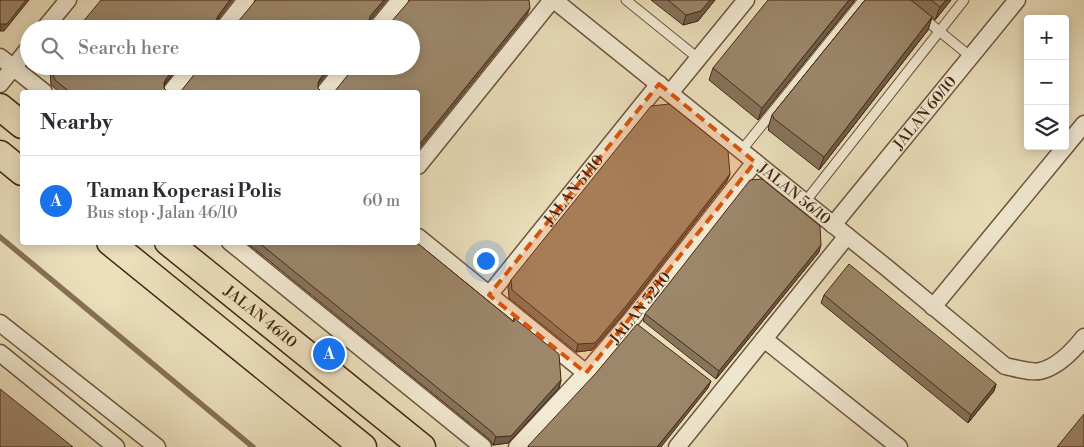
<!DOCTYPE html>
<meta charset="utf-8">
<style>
:root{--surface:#fff;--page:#f7f7f7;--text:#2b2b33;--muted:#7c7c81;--line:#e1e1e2;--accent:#1a73e8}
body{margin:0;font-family:"Libre Bodoni",serif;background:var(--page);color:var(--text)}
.controls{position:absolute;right:15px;top:15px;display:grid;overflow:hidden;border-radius:5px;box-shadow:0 2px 12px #0003}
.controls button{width:45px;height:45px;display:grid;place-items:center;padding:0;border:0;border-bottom:1px solid var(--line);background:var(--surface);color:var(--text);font:25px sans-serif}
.you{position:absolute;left:485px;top:260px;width:18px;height:18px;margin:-12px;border:4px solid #fff;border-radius:50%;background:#1a73e8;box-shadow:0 0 0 8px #1a73e833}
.badge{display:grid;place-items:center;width:32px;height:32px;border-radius:50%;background:var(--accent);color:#fff;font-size:16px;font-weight:700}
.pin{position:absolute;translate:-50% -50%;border:2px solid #fff;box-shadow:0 1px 5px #0006}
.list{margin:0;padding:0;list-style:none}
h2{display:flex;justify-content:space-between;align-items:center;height:65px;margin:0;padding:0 20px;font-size:21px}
h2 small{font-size:16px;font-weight:400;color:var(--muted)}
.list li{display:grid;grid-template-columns:32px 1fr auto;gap:15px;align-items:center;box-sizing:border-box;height:90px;padding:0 20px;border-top:1px solid var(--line)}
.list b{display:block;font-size:19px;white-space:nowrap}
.list p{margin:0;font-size:16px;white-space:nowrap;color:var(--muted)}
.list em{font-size:16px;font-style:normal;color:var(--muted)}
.icon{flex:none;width:28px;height:28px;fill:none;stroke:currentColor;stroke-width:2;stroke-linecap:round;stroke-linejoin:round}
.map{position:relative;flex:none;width:1084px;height:447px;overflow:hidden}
.search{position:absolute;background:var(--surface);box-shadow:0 2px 12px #0003;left:20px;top:20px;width:400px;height:55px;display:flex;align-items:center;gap:12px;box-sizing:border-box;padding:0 18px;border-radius:28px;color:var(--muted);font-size:19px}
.panel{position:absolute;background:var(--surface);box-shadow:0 2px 12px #0003;left:20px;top:90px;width:400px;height:155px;border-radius:5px}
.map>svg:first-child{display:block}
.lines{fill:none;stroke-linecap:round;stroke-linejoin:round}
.stream{stroke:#887057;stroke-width:5.5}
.service-casing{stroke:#70553e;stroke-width:11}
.minor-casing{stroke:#70553e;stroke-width:19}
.primary-casing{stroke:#472714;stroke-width:29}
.service{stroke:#f2ead3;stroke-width:9}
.minor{stroke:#f2ead3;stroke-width:16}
.primary{stroke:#ebdfbc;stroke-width:26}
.wall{fill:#86745c;stroke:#472714}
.shaded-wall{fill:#6d5e4b;stroke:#472714}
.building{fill:#9c876b;stroke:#472714}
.marked{fill:#d8540d;fill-opacity:0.2;stroke:#d8540d;stroke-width:4;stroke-dasharray:10 6;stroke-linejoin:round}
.labels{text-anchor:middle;stroke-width:5;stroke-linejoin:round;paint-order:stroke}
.street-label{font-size:15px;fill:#472714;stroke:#f2ead3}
</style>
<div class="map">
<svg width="1084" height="447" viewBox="0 0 1084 447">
<rect width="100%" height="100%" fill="#ebdfbc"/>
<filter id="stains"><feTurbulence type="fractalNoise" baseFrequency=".004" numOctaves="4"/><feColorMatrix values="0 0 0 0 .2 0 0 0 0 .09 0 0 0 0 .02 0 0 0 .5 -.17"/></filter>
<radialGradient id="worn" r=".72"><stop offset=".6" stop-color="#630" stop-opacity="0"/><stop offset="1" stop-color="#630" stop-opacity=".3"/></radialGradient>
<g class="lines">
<polyline class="stream" points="0,237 253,447"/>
<g class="service-casing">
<g id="service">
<polyline points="626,0 699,59"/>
<polyline points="922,17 971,57"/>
<polyline points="741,151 863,0"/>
<polyline points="805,202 964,0"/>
</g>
</g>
<g class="minor-casing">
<g id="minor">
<path id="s1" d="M554 0 887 268 1005 366C1015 368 1029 373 1040 371 1058 367 1073 351 1084 337"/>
<polyline points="44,29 68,0"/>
<polyline points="223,29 246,0"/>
<polyline points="376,29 400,0"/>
<polyline points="0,57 44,92"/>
<polyline points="0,84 29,48"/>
<polyline points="171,92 192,66"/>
<polyline points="325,92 346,66"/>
<polyline points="670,93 746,0"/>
<polyline points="418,166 552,0"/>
<path id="s2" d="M833 225 1017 0"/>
<polyline points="418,237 586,373"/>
<polyline points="230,242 483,447"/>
<path id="s3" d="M489 295 659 84"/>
<polyline points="933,307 1084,124"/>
<polyline points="0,323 157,447"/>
<polyline points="764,339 899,447"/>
<polyline points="0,353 116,447"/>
<path id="s4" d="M517 447 586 373 631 320 755 162"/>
<polyline points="677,447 847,236"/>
</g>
</g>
<g class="primary-casing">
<g id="primary">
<polyline points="0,107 22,125"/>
<polyline points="0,154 22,172"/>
<polyline points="110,242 363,447"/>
<path id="s5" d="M168 242 422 447"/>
</g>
</g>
<use href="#service" class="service"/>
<use href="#minor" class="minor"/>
<use href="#primary" class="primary"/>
</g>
<g class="wall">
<polygon points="651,0 715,0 698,21 683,25"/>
<polygon points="855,0 758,120 709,80 713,68"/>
<polygon points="865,0 951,0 935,20 932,17 928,30 819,170 768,130 769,129 768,128 772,115"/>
<polygon points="50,66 179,66 164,85 164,88 168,92 59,92 51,85"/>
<polygon points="730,174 727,181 623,314 592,350 576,352 509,298 508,287 511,280"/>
<polygon points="246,242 416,242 513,321 514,318 561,380 559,388 508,443 493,445 489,439"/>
<polygon points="819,252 716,379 643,321 645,314"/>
<polygon points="824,295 996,384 994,391 968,423 821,303"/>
</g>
<g class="shaded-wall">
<polygon points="26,0 29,0 4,31 0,31 0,24"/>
<polygon points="230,0 233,0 215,23 218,16"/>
<polygon points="384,0 387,0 368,23 366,27 371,15"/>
<polygon points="710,0 715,0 698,21 683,25 686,15"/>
<polygon points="849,0 855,0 758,120 762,108"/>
<polygon points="946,0 951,0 935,20 940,7"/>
<polygon points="530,8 527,15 418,150 418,146"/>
<polygon points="932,17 928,30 819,170 824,157"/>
<polygon points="176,66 179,66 163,86 166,79"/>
<polygon points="330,66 333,66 317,86 320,79"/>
<polygon points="730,174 727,181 623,314 592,350 576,352 578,344"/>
<polygon points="821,245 819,252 716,379 719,371"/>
<polygon points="561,380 559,388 508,443 493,445 496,437"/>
<polygon points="711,381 708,388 661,447 657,447"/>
<polygon points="996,384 994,391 968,423 971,415"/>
</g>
<g class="building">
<polygon points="0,0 26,0 7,24 0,24"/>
<polygon points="101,0 230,0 218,16 216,21 217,26 219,29 77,29"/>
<polygon points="256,0 384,0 371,15 369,20 369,25 372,29 232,29"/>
<polygon points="410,0 529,0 530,8 418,146 418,92 333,92 335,91 355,66 411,66 411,29 385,29"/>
<polygon points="668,0 710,0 701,11 686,15"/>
<polygon points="768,0 849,0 762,108 713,68"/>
<polygon points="865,0 911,0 932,17 824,157 773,118 774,117 772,115"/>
<polygon points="931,0 946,0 940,7"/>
<polygon points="52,66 176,66 166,79 164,83 164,88 168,92 70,92 56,81 54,78"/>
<polygon points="201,66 330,66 320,79 318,83 318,88 322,92 179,92 181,91"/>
<polygon points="669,104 728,151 730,174 626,306 595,343 578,344 512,290 511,280 651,106"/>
<polygon points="762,179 820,226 821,245 719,371 645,314 750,180"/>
<polygon points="258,242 416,242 514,322 514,318 559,354 561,380 511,436 496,437 492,432"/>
<polygon points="849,264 996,384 971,415 824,295"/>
<polygon points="637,324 711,381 657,447 528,447 528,446 596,373"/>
<polygon points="0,389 73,447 0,447"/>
<polygon points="1084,414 1084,447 1057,447"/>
</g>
<path class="marked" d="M659 84 755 162 586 373 489 295Z"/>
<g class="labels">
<g class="street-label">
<text dy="5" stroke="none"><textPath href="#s2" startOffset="145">JALAN 60/10</textPath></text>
<text dy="5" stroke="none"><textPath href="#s3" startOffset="135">JALAN 51/10</textPath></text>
<text dy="5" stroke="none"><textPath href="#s1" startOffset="309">JALAN 56/10</textPath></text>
<text dy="5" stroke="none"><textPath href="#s4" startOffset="186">JALAN 52/10</textPath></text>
<text dy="5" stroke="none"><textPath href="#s5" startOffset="119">JALAN 46/10</textPath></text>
</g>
</g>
<rect width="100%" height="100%" filter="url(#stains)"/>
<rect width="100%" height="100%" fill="url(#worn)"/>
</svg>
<div class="controls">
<button>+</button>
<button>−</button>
<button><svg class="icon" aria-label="layers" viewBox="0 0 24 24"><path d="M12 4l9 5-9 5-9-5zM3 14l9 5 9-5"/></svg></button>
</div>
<div class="you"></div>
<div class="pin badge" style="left:329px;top:354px">A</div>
<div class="search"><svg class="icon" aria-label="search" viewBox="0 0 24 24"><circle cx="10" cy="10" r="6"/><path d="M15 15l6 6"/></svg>Search here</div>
<section class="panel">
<h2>Nearby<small></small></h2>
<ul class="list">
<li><span class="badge">A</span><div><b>Taman Koperasi Polis</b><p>Bus stop · Jalan 46/10</p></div><em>60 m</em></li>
</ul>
</section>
</div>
